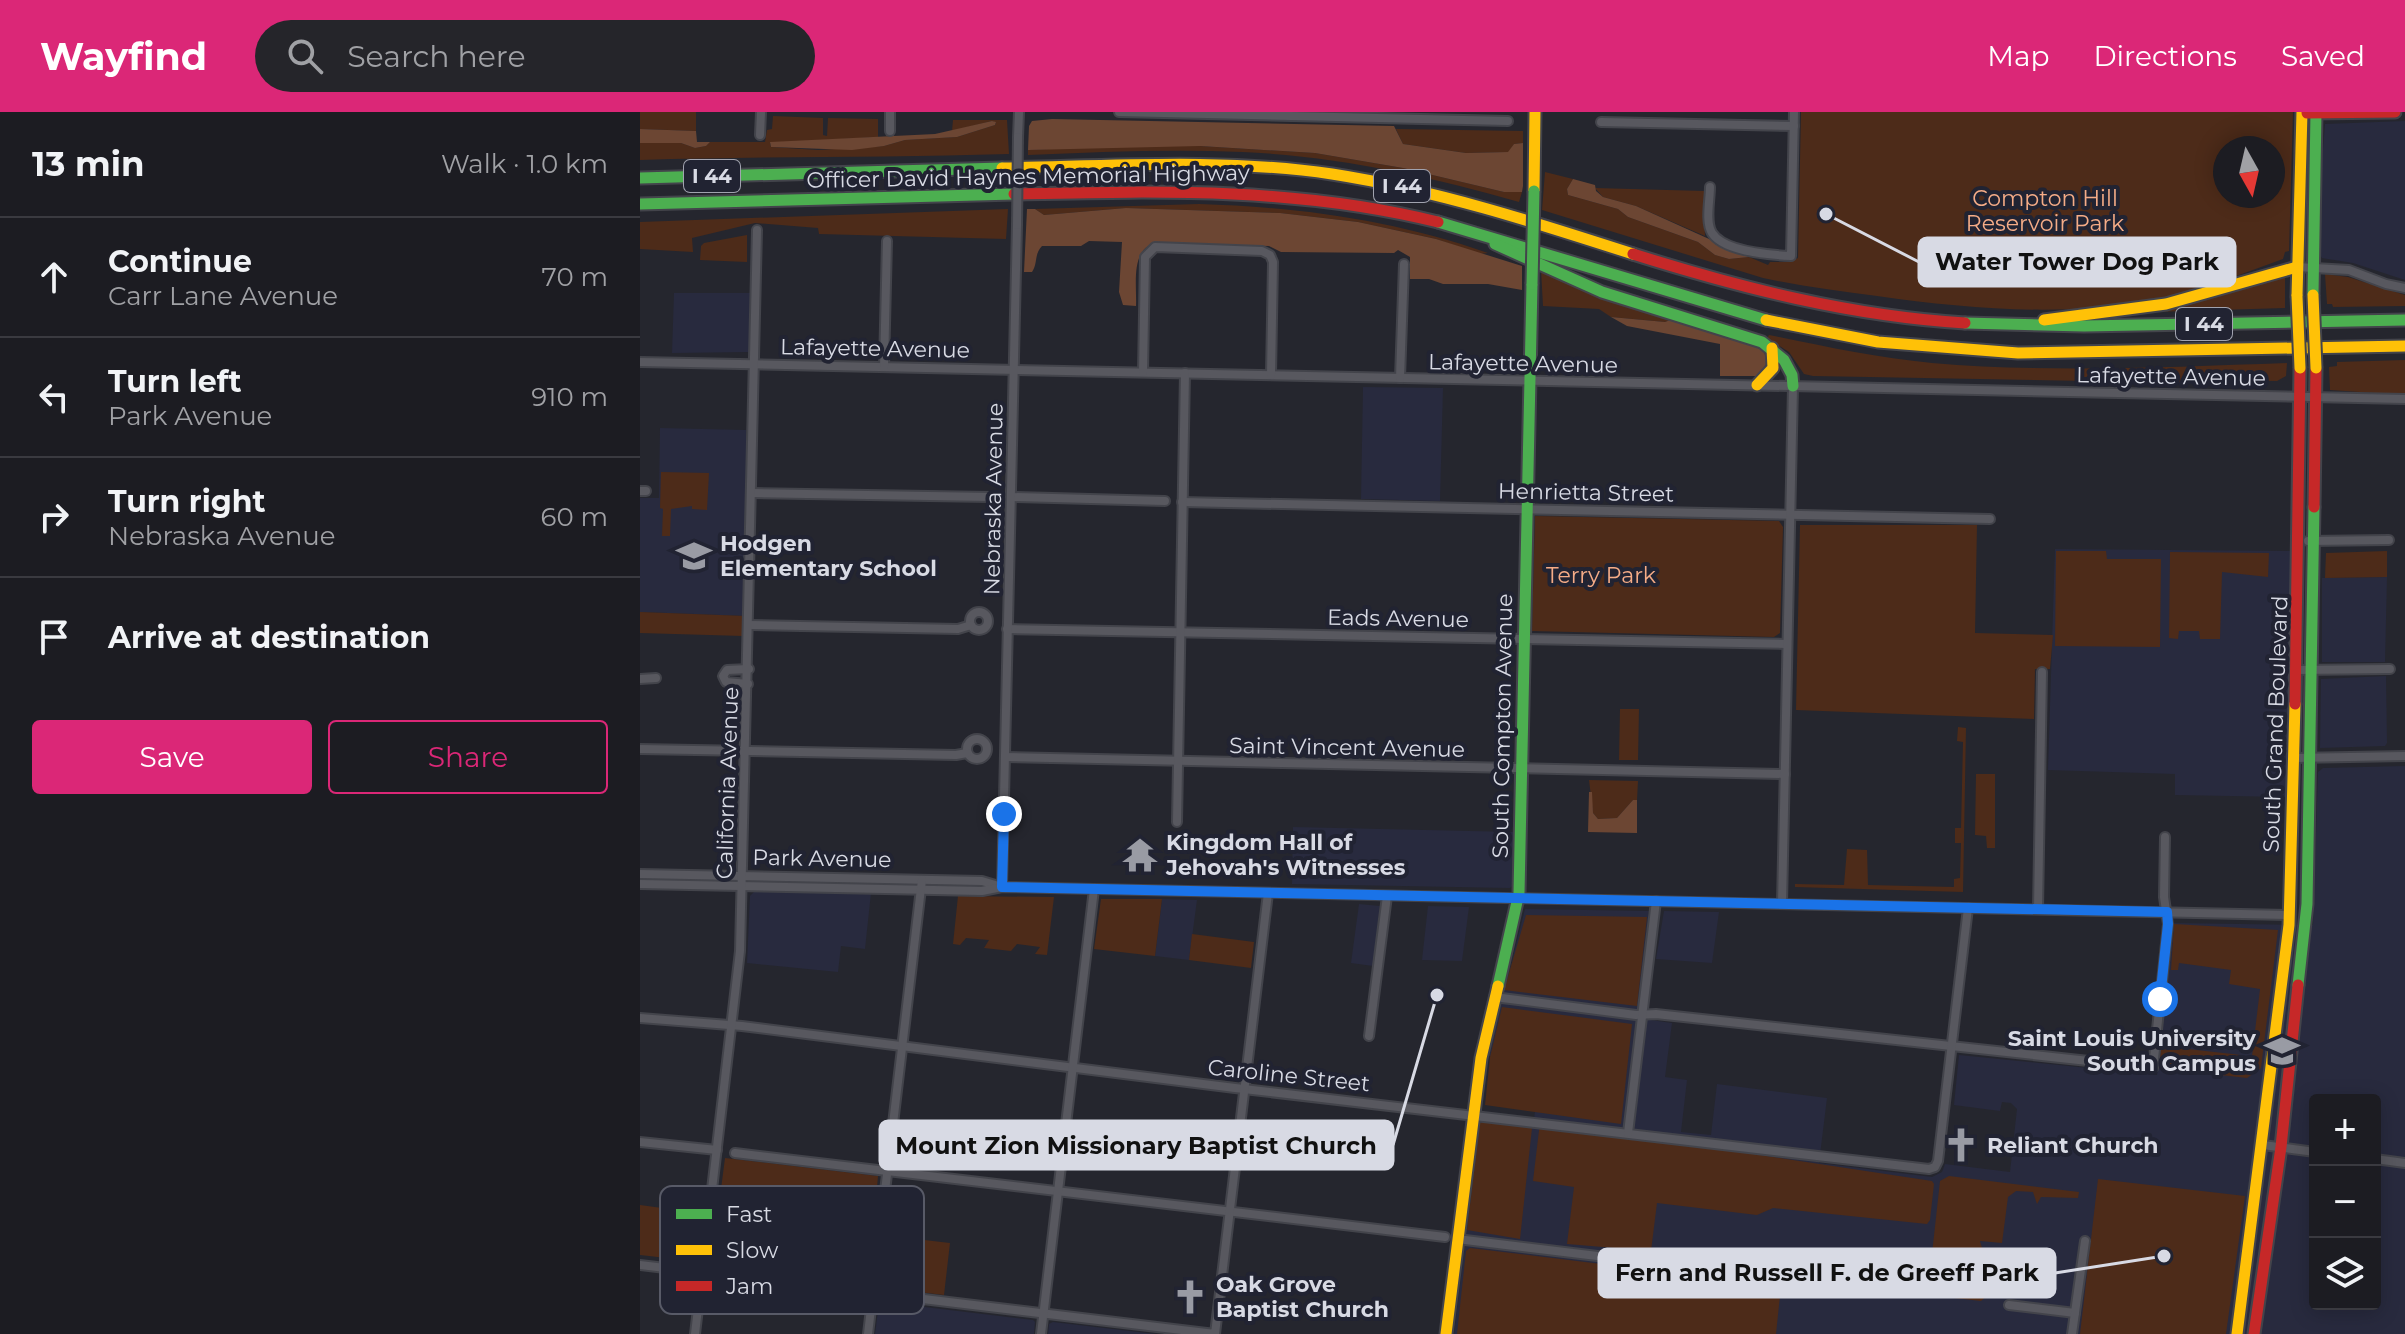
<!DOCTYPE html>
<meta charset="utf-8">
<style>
:root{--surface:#1c1c22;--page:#25252a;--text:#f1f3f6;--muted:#a0a1a5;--line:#3a3a40;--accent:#db2777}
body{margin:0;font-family:Montserrat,sans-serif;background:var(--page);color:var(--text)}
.controls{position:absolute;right:24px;bottom:24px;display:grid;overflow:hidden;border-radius:8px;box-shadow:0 4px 20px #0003}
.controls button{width:72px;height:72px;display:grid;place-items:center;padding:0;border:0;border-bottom:2px solid var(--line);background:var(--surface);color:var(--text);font:40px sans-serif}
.compass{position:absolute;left:1573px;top:24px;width:72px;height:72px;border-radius:50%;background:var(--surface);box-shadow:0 4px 20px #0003;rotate:172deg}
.stop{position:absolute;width:24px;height:24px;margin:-18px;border:6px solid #1a73e8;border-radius:50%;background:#fff}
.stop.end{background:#1a73e8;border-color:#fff;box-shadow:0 2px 8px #0008}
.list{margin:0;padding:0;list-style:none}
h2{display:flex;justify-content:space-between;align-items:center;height:104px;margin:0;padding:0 32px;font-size:34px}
h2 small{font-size:26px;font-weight:400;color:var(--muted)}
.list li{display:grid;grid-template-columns:52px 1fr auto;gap:24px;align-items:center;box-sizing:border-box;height:120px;padding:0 32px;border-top:2px solid var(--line)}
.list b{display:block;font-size:30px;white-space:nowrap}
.list p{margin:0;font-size:26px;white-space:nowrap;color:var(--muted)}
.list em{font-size:26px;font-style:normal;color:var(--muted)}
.actions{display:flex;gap:16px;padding:24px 32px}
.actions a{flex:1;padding:18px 0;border:2px solid var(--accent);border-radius:8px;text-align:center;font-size:28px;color:var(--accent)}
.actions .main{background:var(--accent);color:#fff}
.icon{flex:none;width:44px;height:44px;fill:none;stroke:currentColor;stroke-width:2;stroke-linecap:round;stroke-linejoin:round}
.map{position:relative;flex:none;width:1765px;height:1222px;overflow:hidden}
header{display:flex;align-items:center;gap:48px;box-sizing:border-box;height:112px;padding:0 40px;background:var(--accent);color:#fff}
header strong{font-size:38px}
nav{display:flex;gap:44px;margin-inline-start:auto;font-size:28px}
.search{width:560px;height:72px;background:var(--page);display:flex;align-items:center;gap:20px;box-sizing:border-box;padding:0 28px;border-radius:44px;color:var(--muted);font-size:30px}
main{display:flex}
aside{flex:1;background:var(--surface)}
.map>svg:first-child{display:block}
.built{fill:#282a3e;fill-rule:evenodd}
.green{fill:#4d2b19;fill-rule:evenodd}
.forest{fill:#6c4633}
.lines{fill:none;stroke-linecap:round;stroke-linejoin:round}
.street-casing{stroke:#43444b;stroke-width:12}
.fast-casing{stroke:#43444b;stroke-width:15}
.slow-casing{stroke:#43444b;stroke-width:15}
.jam-casing{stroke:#43444b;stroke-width:15}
.street{stroke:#58585f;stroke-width:8}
.fast{stroke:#4caf50;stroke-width:11}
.slow{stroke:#ffc107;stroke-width:11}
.jam{stroke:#c62828;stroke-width:11}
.street-bridge-casing{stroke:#43444b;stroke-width:12;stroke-linecap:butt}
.fast-bridge-casing{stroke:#43444b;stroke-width:15;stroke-linecap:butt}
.slow-bridge-casing{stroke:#43444b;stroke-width:15;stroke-linecap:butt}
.street-bridge{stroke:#58585f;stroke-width:8}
.fast-bridge{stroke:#4caf50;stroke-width:11}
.slow-bridge{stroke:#ffc107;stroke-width:11}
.route{stroke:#1a73e8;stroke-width:10}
.labels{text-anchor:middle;stroke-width:8;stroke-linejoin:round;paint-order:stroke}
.shield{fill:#212332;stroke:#a1a3af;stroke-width:2}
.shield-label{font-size:20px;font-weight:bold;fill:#d8dae4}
.street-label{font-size:22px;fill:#d8dae4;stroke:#212332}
.park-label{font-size:22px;fill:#f5ac87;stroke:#212332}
.poi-label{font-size:22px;font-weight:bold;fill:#d8dae4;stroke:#212332;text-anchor:start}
.key{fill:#212332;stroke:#585a67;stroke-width:2}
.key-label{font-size:22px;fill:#d8dae4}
.leader{fill:none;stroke:#d8dae4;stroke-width:3}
.callout-dot{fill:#d8dae4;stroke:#212332;stroke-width:3}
.callout{fill:#d8dae4;stroke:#d8dae4;stroke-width:3}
.callout-label{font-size:24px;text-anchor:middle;font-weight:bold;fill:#111}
</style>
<header>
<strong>Wayfind</strong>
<div class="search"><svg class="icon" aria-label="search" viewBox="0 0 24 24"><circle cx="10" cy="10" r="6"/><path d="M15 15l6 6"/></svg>Search here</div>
<nav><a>Map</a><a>Directions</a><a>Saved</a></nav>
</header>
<main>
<aside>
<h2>13 min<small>Walk · 1.0 km</small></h2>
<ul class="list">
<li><svg class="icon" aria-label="ahead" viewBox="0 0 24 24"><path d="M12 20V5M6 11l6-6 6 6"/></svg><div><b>Continue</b><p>Carr Lane Avenue</p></div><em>70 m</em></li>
<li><svg class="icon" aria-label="left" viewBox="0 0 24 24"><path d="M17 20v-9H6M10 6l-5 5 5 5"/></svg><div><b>Turn left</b><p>Park Avenue</p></div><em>910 m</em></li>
<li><svg class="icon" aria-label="right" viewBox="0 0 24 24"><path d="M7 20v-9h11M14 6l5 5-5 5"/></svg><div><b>Turn right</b><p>Nebraska Avenue</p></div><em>60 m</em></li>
<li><svg class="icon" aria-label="arrive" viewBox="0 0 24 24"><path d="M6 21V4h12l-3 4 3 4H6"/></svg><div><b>Arrive at destination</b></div></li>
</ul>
<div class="actions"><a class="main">Save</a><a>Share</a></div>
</aside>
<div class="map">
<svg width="1765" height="1222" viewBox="0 0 1765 1222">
<rect width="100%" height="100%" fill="#25262e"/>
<g class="built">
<polygon points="1765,9 1765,168 1713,151 1682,146 1679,141 1678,102 1685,12"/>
<polygon points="34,181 110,181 109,240 32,241"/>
<polygon points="723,275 803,276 800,389 721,387"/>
<polygon points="20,316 106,318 107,504 0,500 0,386 19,386"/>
<polygon points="1415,437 1652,439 1646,685 1535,683 1535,662 1408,658"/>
<polygon points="1747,465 1745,550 1682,550 1682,466"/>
<polygon points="1746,564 1747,631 1745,634 1680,636 1681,567"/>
<path d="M1765 654V1222H814L840 1011 893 1015 901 951 848 944 885 797 1009 799 997 906 1032 911 1025 965 1047 968 1041 1020 1071 1023 1077 972 1187 986 1179 1051 1292 1065 1302 1060 1305 1052 1370 1060 1377 997 1371 991 1362 990 1360 999 1314 993 1319 943 1517 963 1534 811 1673 813 1678 660 1683 656ZM1675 988H1735V1192H1675Z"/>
<polygon points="653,715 874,720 873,773 870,776 652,772"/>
<polygon points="114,780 231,781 225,837 201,834 198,860 107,851 110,784"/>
<polygon points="522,787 557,788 549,848 515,844"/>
<polygon points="719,792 740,794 733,854 711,851"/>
<polygon points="788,794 829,795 822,849 782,848"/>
<polygon points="1024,799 1079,800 1072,851 1016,847"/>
<polygon points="243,1190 393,1208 395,1210 394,1222 235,1222 239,1191"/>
<polygon points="413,1210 515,1222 408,1222 409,1212"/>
</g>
<g class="green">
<polygon points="0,0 56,0 56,19 0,17"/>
<path d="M1161 0H1653L1649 139 1645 140 1643 147C1601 162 1559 179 1515 188 1424 205 1329 197 1237 184 1199 179 1161 174 1123 166L902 98 905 60 933 67 927 77 928 83 978 97 988 105 1058 130 1075 143 1089 147 1109 145 1128 153 1130 150H1149L1158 146ZM1585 36H1633V84H1585Z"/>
<path d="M133 4 183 6V23L187 24 188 6 238 7V25L130 31 131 35 178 38 244 34 265 28 317 25 355 13 356 11 352 9 312 19 313 8H367L369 42C246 46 123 44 0 48V31H41L55 36 66 34 70 30H125L127 18 132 17Z"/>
<polygon points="756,17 883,19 883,31 874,32 869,40 826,41 763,32"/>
<path d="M475 34H560L675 41 763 56 864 80H882L879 90C789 64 696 44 602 40 531 37 459 40 388 43V38Z"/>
<polygon points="955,76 1064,79 1065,124 996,94 963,85"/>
<path d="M559 92C658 95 754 108 848 141L840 142 796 127 718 110 640 101 486 96 404 103 395 97Z"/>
<polygon points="368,97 366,127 179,122 178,116 115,111 52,126 53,140 0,137 0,110"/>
<polygon points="107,123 107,150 60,148 61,134 64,131"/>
<polygon points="901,158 1035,206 1025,210 971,205 959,197 903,194"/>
<polygon points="1645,162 1645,196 1514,200"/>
<polygon points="1685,162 1708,165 1765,183 1765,194 1693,195 1692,192 1687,192"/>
<path d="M1129 223C1183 234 1237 246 1292 251 1409 261 1530 255 1647 251L1646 264 1637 269 1564 268 1563 271 1173 264 1164 262 1149 240 1127 226Z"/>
<polygon points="1765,248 1765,283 1690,278 1689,255 1697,254 1697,250"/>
<polygon points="21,360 69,361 67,398 52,397 52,394 31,397 30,424 22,424 23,397 20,396"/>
<polygon points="895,404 1139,409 1143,415 1140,521 1134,525 892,519"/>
<polygon points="1160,413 1337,413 1335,521 1413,523 1410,557 1395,557 1394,607 1156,598"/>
<polygon points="1416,439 1466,439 1467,447 1521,447 1520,535 1415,534"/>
<polygon points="1747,439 1747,465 1685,466 1686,441"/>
<polygon points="1530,440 1629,441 1628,465 1582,460 1580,527 1560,527 1559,519 1539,519 1538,527 1529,526"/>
<polygon points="0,500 107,504 103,524 0,521"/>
<polygon points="980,597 999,597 998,648 979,648"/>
<polygon points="1318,615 1326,616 1323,780 1155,775 1155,772 1204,773 1207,737 1227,738 1228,773 1314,775 1314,767 1320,766 1321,731 1315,731 1315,716 1321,716 1323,630 1317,629"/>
<polygon points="1336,662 1355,662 1355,736 1347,736 1346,724 1335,723"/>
<polygon points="949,668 998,669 997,688 993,688 977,706 958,707 953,701"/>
<polygon points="318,784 414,785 407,843 395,842 400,835 377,832 371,839 344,836 349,828 326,826 320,833 313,832"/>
<polygon points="461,787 522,787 515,844 454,837"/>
<polygon points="886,803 1007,805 997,894 864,878"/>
<polygon points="1534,812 1638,818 1621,956 1607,966 1519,956 1521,934 1601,943 1600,952 1611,953 1620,877 1589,872 1591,858 1539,851 1538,858 1531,858"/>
<polygon points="552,822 614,830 611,856 549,848"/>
<polygon points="862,895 992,912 981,1012 845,993 850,945"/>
<polygon points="843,1010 892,1016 880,1127 827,1118 840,1011"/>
<polygon points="900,1010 1292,1069 1294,1072 1290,1108 1287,1112 1133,1096 1117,1103 1017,1091 1011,1139 927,1132 934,1075 893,1069"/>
<polygon points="85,1046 238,1064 233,1122 310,1131 304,1183 71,1155"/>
<polygon points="1309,1064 1439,1080 1438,1086 1401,1085 1397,1092 1393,1080 1376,1079 1368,1085 1362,1131 1340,1129 1346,1150 1346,1176 1351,1180 1341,1189 1297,1184 1296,1176 1289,1169 1300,1069"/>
<polygon points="1458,1067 1605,1084 1586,1222 1440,1222"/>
<polygon points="0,1093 59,1101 53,1149 0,1143"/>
<polygon points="830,1136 1141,1174 1136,1222 817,1222 826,1139"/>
</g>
<g class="forest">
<polygon points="412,7 754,14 763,32 826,41 868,40 874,32 883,31 883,74 882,80 864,80 763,56 675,41 560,34 388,38 389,14 392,9"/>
<polygon points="352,9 356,10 355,13 317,25 265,28 244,34 212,38 131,35 130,30 295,22"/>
<polygon points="0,17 56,19 57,30 70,30 66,34 55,36 41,31 0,31"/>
<polygon points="933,67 955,73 956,79 963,85 996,94 1109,145 1089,147 1075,143 1058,130 988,105 978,97 928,83 927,77"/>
<path d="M486 96 640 101 718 110 796 127 882 154V178L848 172H803L789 167H770V145L758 138 754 141 641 140 629 134 515 131C490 138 497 173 496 194L483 193 479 180 482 130 449 129 441 134H402C394 142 398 151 392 160H384L387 97H395L404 103Z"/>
<polygon points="971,205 1025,210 1035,206 1116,235 1124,239 1127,251 1118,264 1080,264 1080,232 987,214"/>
<polygon points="949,680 952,680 953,701 958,707 977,706 993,688 997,688 997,721 948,720"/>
</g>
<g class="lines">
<g class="street-casing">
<g id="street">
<polyline points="479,0 868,9"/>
<polyline points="961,10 1154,14"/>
<polyline points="250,19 250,0"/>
<polyline points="120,23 121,0"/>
<polyline points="378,25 379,0"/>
<path d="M1070 75C1070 88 1065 110 1072 121 1084 140 1131 143 1151 144L1154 0"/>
<polyline points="1657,155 1709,158 1746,172 1765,176"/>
<polyline points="0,250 1765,287"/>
<polyline points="244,255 247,129"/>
<polyline points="503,260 505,145 515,135 622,139 630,143 633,150 631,263"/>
<polyline points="760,266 764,152"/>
<polyline points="0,379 6,379"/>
<polyline points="113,381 350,385"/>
<polyline points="372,385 525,389"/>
<polyline points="542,390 1350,407"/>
<polyline points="1668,429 1749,428"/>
<circle cx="339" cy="509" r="9"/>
<polyline points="110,513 318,517 331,513"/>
<polyline points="367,517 1147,532"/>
<polyline points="1656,558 1750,557"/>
<polyline points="0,567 16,566"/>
<polyline points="108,572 86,570 83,564 87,558 109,557"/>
<circle cx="337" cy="637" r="10"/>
<polyline points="0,637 316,643 327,641"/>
<polyline points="365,645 1145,662"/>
<polyline points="1654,646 1765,644"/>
<polyline points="537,710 545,261"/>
<polyline points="0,762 342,769 362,775"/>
<polyline points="0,772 342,779 362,775 454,777 1649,803"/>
<polyline points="362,775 377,113"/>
<polyline points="1142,792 1153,274"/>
<polyline points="1398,797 1402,560"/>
<polyline points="854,885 996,903 1016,902 1513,956 1528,812 1524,785 1525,725"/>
<polyline points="0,906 102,914 595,976 1289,1057 1295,1055 1298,1049 1328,796"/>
<polyline points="729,924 747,784"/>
<polyline points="988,1021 1016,789"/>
<polyline points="0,1030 77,1038"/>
<polyline points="1623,1033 1675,1040"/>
<polyline points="95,1041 805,1125"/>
<polyline points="1735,1047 1765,1051"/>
<polyline points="817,1127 1180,1171"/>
<polyline points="0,1153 575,1222 628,781"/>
<polyline points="1369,1193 1435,1201"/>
<polyline points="55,1222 100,839 117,118"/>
<polyline points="228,1222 282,768"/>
<polyline points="401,1222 454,777"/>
<polyline points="1432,1222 1445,1129"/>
</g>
</g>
<g class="fast-casing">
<g id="fast">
<polyline points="0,66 362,56"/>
<polyline points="0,92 374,82"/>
<polyline points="798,110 1126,208"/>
<polyline points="855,132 962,180 1122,230 1144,248 1152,263 1153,274"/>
<polyline points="1673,183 1676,0"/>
<polyline points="1325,211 1444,214 1765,208"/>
<polyline points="1658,873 1667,792 1674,395"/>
<polyline points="858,874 879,781 892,172"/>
</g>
</g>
<g class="slow-casing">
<g id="slow">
<path d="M362 56C471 54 583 46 692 62 795 78 894 110 993 142"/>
<polyline points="894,79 895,0"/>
<polyline points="1657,184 1662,0"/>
<polyline points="1126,208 1238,230 1378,241 1765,234"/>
<polyline points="1404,208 1526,192 1657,155"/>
<polyline points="1117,273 1133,256 1132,236"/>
<polyline points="806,1222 841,946 858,874"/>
<polyline points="1597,1222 1649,813 1655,592"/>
</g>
</g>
<g class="jam-casing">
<g id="jam">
<polyline points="1667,1 1755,0"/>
<path d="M374 82C519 79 656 75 798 110"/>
<path d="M993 142C1101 176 1211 204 1325 211"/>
<polyline points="1674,395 1676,256"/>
<polyline points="1655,592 1660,256"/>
<polyline points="1614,1222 1641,1035 1658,873"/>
</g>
</g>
<use href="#street" class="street"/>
<use href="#fast" class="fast"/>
<use href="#slow" class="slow"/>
<use href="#jam" class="jam"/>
<g class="street-bridge-casing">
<polyline id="street-bridge" points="377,113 378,25"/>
</g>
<g class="fast-bridge-casing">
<polyline id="fast-bridge" points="892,172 894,79"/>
</g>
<g class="slow-bridge-casing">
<g id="slow-bridge">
<polyline points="1673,183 1676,256"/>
<polyline points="1657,184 1660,256"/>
</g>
</g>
<use href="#street-bridge" class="street-bridge"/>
<use href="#fast-bridge" class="fast-bridge"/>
<use href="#slow-bridge" class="slow-bridge"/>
</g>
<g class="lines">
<polyline class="route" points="364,702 362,775 1527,800 1528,812 1520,887"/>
</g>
<defs>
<g id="school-bare" transform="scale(2.76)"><path d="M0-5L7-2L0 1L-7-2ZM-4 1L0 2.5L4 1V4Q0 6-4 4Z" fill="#999ba4" stroke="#212332" stroke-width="2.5" paint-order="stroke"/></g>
<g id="temple-bare" transform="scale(2.76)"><path d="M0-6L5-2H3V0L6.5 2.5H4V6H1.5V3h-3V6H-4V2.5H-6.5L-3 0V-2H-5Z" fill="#999ba4" stroke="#212332" stroke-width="2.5" paint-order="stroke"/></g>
<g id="university-bare" transform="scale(2.76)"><path d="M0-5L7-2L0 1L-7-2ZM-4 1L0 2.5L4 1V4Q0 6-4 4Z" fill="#999ba4" stroke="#212332" stroke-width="2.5" paint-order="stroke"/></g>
<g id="church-bare" transform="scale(2.76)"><path d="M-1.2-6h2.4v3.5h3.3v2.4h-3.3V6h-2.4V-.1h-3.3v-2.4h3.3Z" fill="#999ba4" stroke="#212332" stroke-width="2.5" paint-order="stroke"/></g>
</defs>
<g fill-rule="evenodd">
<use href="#school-bare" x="54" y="444"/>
<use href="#temple-bare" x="500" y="743"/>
<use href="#university-bare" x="1642" y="939"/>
<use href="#church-bare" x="1321" y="1033"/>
<use href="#church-bare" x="550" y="1185"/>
</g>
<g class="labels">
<g class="shield">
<rect x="44" y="48" width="56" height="32" rx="6"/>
<rect x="734" y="58" width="56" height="32" rx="6"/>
<rect x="1536" y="196" width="56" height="32" rx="6"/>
</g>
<g class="shield-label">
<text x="72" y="71">I 44</text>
<text x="762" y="81">I 44</text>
<text x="1564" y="219">I 44</text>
</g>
<g class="street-label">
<text transform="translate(388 64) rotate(-1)" y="8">Officer David Haynes Memorial Highway</text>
<text transform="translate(235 236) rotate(1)" y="8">Lafayette Avenue</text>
<text transform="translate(883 251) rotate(1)" y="8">Lafayette Avenue</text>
<text transform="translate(1531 264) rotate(1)" y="8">Lafayette Avenue</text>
<text transform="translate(946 380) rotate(1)" y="8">Henrietta Street</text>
<text transform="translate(353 387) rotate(-89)" y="8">Nebraska Avenue</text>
<text transform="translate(758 506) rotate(1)" y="8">Eads Avenue</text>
<text transform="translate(1635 612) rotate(-88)" y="8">South Grand Boulevard</text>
<text transform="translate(862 614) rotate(-89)" y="8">South Compton Avenue</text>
<text transform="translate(707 635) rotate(1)" y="8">Saint Vincent Avenue</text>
<text transform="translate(87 671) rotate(-88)" y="8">California Avenue</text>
<text transform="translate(182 746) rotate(1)" y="8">Park Avenue</text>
<text transform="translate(649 963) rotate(6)" y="8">Caroline Street</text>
</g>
<g class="park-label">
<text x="1405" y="94">Compton Hill<tspan x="1405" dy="25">Reservoir Park</tspan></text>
<text x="961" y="471">Terry Park</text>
</g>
<g class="poi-label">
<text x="80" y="439">Hodgen<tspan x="80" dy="25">Elementary School</tspan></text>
<text x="526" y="738">Kingdom Hall of<tspan x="526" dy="25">Jehovah's Witnesses</tspan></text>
<text x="1616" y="934" text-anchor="end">Saint Louis University<tspan x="1616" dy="25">South Campus</tspan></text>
<text x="1347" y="1041">Reliant Church</text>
<text x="576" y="1180">Oak Grove<tspan x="576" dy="25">Baptist Church</tspan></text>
</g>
</g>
<rect x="20" y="1074" width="264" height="128" rx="12" class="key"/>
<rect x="36" y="1097" width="36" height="10" fill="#4caf50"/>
<rect x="36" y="1133" width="36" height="10" fill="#ffc107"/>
<rect x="36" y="1169" width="36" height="10" fill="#c62828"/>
<g class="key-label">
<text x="86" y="1110">Fast</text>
<text x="86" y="1146">Slow</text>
<text x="86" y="1182">Jam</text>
</g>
<path class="leader" d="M1186 102L1279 150M797 883L753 1033M1524 1144L1415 1161"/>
<g class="callout-dot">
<circle cx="1186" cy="102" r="8"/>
<circle cx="797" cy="883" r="8"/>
<circle cx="1524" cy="1144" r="8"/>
</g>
<g class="callout">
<rect x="1279" y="126" width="316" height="48" rx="8"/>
<rect x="240" y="1009" width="513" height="48" rx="8"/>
<rect x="959" y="1137" width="456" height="48" rx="8"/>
</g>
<g class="callout-label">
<text x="1437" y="158">Water Tower Dog Park</text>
<text x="496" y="1042">Mount Zion Missionary Baptist Church</text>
<text x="1187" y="1169">Fern and Russell F. de Greeff Park</text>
</g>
</svg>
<div class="controls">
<button>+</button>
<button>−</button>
<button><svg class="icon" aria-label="layers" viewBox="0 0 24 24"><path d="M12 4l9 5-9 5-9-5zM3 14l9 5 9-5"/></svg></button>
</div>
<svg class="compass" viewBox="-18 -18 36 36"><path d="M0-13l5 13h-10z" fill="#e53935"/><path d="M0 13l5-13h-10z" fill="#a0a1a5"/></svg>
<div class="stop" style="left:1520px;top:887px"></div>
<div class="stop end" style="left:364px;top:702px"></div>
</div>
</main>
